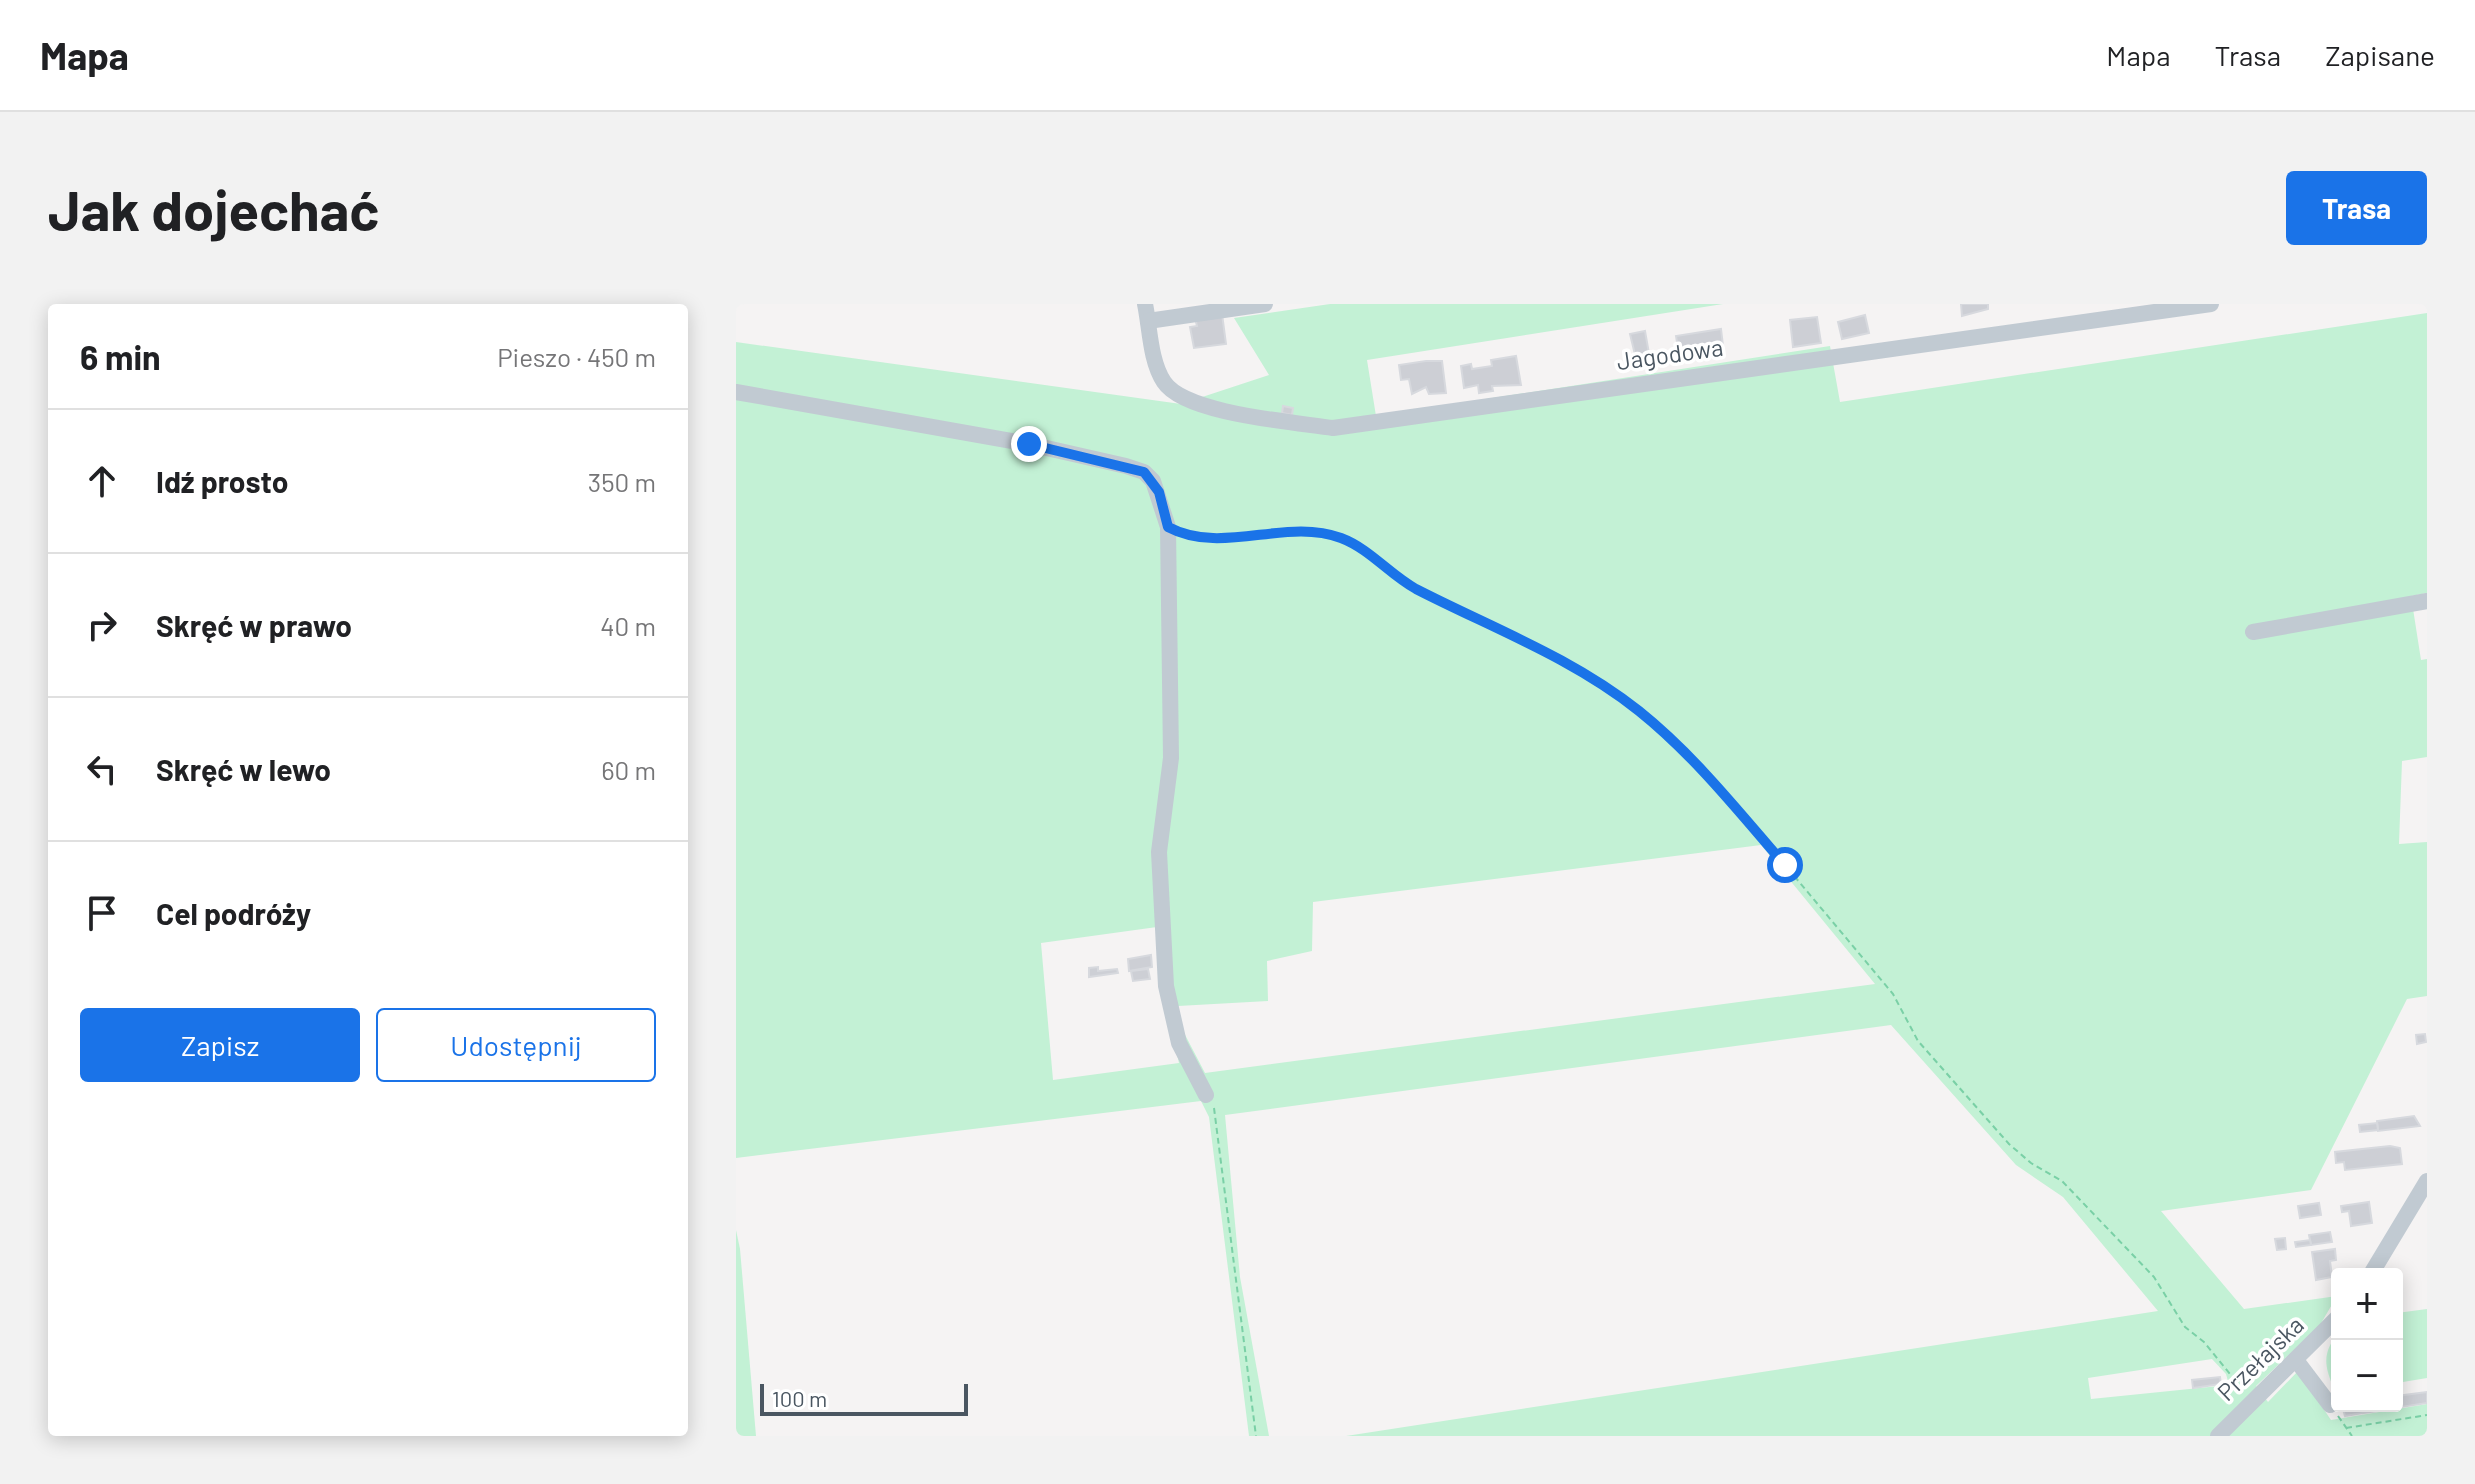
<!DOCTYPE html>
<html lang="pl">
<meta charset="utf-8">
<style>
:root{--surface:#fff;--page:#f2f2f2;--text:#202124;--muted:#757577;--line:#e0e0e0;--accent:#1a73e8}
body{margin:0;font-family:Barlow,sans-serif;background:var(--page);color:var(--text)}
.controls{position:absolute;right:24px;bottom:24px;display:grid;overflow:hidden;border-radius:8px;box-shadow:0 4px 20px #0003}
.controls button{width:72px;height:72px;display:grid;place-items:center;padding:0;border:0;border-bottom:2px solid var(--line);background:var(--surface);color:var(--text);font:40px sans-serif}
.scale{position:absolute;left:24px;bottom:20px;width:208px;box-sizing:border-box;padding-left:8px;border:4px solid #4a5661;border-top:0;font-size:22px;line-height:28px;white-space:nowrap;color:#4a5661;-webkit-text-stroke:6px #fff;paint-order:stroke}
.stop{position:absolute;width:24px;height:24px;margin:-18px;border:6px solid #1a73e8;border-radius:50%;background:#fff}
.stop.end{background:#1a73e8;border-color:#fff;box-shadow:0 2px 8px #0008}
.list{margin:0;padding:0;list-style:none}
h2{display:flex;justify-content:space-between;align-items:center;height:104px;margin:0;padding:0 32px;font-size:34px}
h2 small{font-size:26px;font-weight:400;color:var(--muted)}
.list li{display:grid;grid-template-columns:52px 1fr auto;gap:24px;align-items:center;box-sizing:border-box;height:144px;padding:0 32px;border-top:2px solid var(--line)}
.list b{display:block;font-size:30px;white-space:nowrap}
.list em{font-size:26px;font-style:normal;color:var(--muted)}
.actions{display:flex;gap:16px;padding:24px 32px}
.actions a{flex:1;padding:18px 0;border:2px solid var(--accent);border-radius:8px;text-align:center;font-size:28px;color:var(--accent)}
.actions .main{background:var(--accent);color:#fff}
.icon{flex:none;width:44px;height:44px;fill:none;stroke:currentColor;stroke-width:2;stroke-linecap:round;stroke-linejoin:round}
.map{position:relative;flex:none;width:1691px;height:1132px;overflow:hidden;border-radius:8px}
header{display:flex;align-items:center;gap:48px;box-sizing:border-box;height:112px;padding:0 40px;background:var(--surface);border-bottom:2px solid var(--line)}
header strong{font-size:38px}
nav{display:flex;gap:44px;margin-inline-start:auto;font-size:28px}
.intro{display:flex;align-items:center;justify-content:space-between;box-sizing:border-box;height:192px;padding:0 48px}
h1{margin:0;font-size:56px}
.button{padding:20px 36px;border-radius:8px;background:var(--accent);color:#fff;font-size:28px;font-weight:700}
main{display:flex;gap:48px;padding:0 48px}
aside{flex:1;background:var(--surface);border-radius:8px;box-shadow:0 4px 20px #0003}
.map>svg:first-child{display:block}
.green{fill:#c3f1d5;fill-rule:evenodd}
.building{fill:#cdcfd5;stroke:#d7d9de;stroke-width:2}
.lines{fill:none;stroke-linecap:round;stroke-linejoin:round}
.path{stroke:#7ad0a6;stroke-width:2;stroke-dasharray:6 4;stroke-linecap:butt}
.minor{stroke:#c1cad2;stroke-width:16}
.route{stroke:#1a73e8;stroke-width:10}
.labels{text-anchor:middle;stroke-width:7;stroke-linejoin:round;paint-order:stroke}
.street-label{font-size:24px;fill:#4a5661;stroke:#fff}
</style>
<header>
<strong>Mapa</strong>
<nav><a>Mapa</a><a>Trasa</a><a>Zapisane</a></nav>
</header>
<div class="intro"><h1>Jak dojechać</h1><a class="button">Trasa</a></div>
<main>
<aside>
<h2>6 min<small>Pieszo · 450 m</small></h2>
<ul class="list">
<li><svg class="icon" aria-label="ahead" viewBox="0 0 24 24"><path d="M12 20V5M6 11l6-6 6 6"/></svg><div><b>Idź prosto</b></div><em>350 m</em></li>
<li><svg class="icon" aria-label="right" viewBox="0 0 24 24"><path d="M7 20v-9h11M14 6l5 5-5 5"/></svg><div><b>Skręć w prawo</b></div><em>40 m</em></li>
<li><svg class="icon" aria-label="left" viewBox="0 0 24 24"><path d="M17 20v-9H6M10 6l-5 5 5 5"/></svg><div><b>Skręć w lewo</b></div><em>60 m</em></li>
<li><svg class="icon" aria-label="arrive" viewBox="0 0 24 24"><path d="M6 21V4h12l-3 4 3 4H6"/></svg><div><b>Cel podróży</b></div></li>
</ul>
<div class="actions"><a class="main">Zapisz</a><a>Udostępnij</a></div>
</aside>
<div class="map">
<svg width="1691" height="1132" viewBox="0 0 1691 1132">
<rect width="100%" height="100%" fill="#f5f3f3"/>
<g class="green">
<path d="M594 0H987L631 56 640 112 1094 42 1104 98 1691 9V289L1675 292 1685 356 1691 355V453L1666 457 1663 540 1691 538V692L1671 695 1575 886 1425 907 1508 1005 1601 992 1584 1021 1520 1082 1532 1098 1562 1067 1595 1116 1691 1100V1132H610L1422 1007 1327 893 1280 861 1155 721 489 811 504 973 533 1132H513L473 813 465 797 0 854V38L445 100 533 71 498 14ZM1025 541 1139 680 469 769 446 725 442 702 532 697 531 657 576 647 577 598ZM421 623 427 689 443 759 317 776 305 639ZM1476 1055 1490 1070 1493 1081 1355 1095 1352 1074Z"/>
<polygon points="0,926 4,945 20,1132 0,1132"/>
<polygon points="1691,1005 1691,1074 1661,1079 1661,1009"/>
<path d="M1601 1031V1089H1600C1590 1067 1584 1051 1601 1031Z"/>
</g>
<g class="building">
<polygon points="1225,0 1252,0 1252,5 1226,12"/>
<polygon points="486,10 490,40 458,44 454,23 461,22 459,14"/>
<polygon points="1129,11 1133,29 1106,35 1102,18"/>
<polygon points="1081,13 1085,39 1057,43 1054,16"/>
<polygon points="985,25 988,50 944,56 940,32"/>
<polygon points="909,27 915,61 902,63 894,30"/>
<polygon points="780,52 785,81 756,82 757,87 743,89 742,81 728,84 725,62 735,60 736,65 756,62 755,56"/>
<polygon points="690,57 706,57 710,89 693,90 690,83 676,90 673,75 665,76 663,61"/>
<polygon points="547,102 557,104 556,111 546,109"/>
<polygon points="415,651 416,663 393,667 392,655"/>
<polygon points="362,663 362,667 381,665 382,669 353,673 353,664"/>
<polygon points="412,665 414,675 397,677 395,667"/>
<polygon points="1689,730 1690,738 1681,740 1680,731"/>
<polygon points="1678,812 1684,822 1642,827 1641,817"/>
<polygon points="1641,819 1642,826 1624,828 1623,821"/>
<polygon points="1654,842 1664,844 1666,860 1609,866 1608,858 1600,859 1599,848"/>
<polygon points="1633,898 1636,919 1615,922 1613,907 1606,908 1605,902"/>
<polygon points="1583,899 1585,911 1564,914 1562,902"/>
<polygon points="1594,928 1596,938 1575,941 1573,931"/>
<polygon points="1549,934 1550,945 1541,946 1539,935"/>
<polygon points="1574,936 1575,941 1560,943 1559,938"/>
<polygon points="1599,945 1600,956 1594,957 1596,973 1580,976 1576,948"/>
<polygon points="1484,1073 1485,1080 1457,1084 1456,1076"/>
<polygon points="1691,1088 1691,1099 1652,1105 1651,1102 1661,1102 1661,1092"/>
<polygon points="1626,1102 1647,1102 1648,1106 1627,1109"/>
<polygon points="1626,1102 1627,1109 1609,1112 1607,1105"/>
</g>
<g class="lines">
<g class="path">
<polyline points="449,231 486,235 558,228 603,233 625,243 671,280 766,323 901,406 939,438 1049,561 1157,690 1182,737 1273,840 1295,859 1326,877 1418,973 1449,1023 1468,1038 1507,1086"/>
<polyline points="478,804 520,1132"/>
<polyline points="1602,1112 1616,1132"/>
<polyline points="1610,1124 1691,1111"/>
</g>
<g class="minor">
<path d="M409 0C414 24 414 57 428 78 449 110 558 118 597 124L1475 0"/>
<polyline points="412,17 529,0"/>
<polyline points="0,88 293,140 390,162 408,168 417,177 432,223 435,454 423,548 430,682 443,739 470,791"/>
<polyline points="1517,328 1691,297"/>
<polyline points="1635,970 1691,877"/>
<polyline points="1560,1056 1594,1101"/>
<polyline points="1482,1132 1601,1014"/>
</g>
</g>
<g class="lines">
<path class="route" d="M293 140 408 168 423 188 432 223C487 252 549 213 605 234 634 245 653 270 680 285 756 324 835 353 903 407 958 451 1003 508 1049 561"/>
</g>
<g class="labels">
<g class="street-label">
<text transform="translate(934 51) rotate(-8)" y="8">Jagodowa</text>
<text transform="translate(1525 1055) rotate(-44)" y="8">Przełajska</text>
</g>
</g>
</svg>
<div class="controls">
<button>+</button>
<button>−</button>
</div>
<div class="scale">100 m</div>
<div class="stop" style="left:1049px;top:561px"></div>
<div class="stop end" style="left:293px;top:140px"></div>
</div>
</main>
